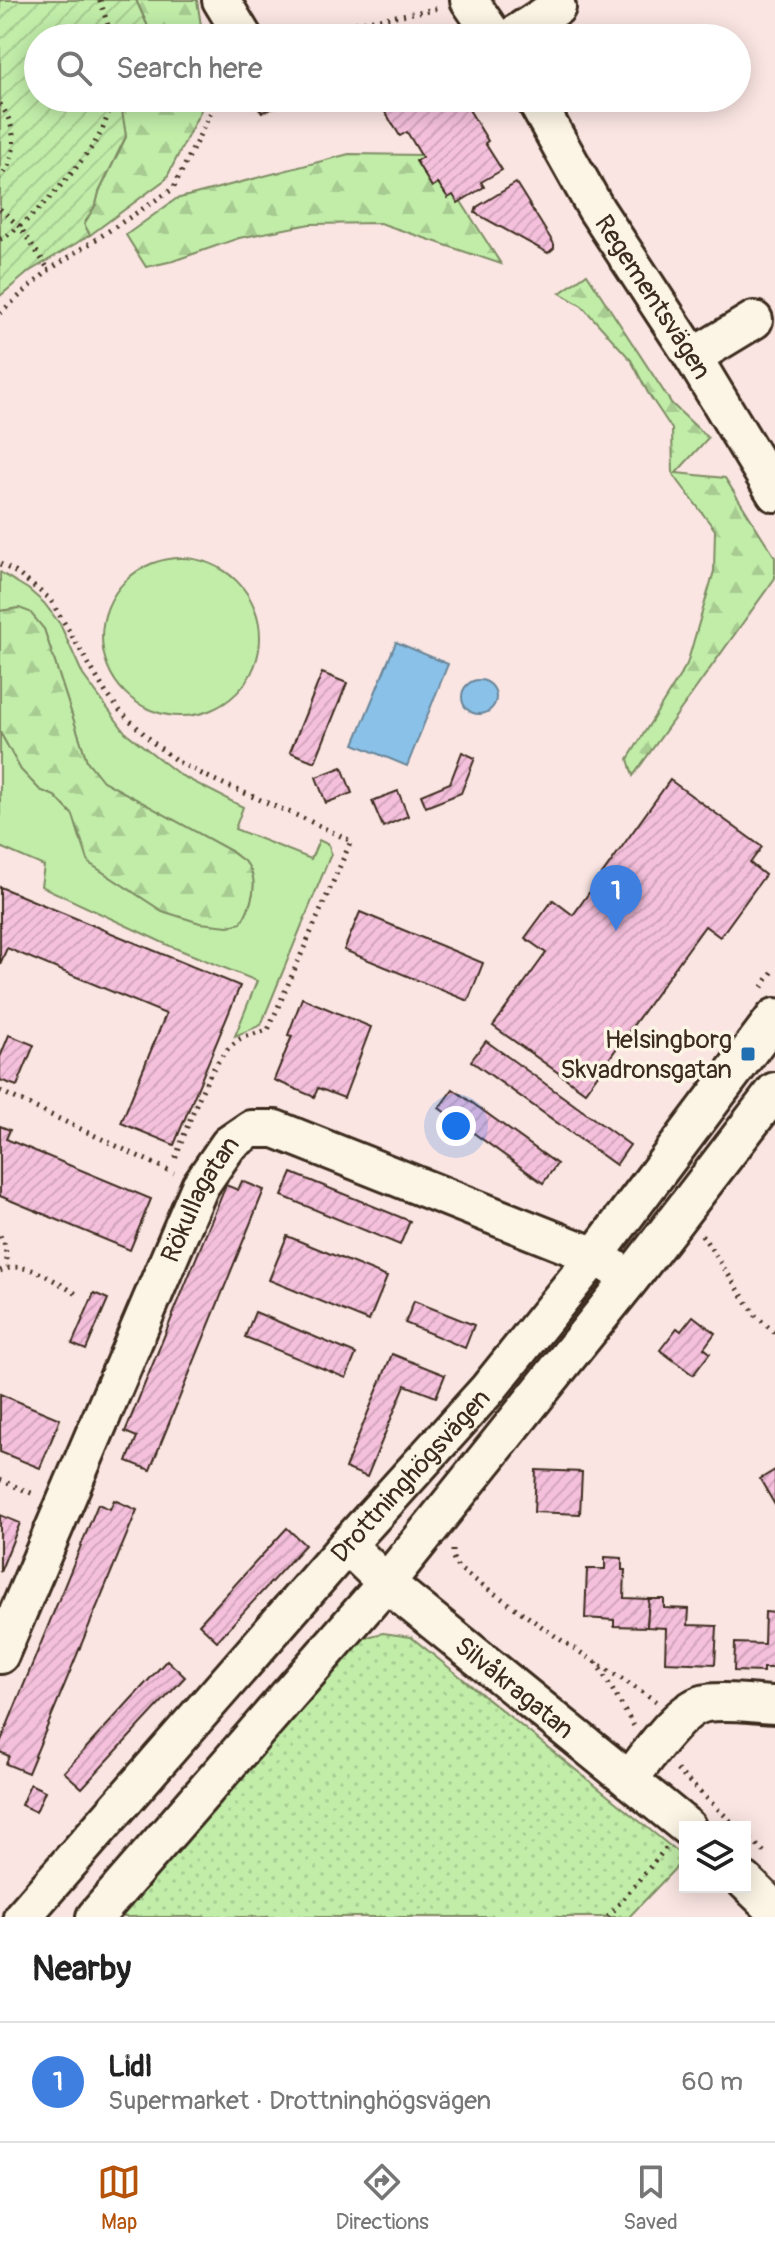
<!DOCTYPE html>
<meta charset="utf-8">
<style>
:root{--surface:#fff;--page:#f2f2f2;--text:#222;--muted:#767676;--line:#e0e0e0;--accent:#b45309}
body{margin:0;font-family:Pangolin,sans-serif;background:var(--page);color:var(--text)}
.controls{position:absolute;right:24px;bottom:24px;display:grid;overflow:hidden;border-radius:0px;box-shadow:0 4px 20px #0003}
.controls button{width:72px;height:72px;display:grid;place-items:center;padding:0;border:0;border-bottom:2px solid var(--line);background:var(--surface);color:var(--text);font:40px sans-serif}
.you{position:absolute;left:456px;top:1126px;width:28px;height:28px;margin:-20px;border:6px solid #fff;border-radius:50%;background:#1a73e8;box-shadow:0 0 0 12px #1a73e833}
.badge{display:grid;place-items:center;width:52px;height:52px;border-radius:50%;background:var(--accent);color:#fff;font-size:26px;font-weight:700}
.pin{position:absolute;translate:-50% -66px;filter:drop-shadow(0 2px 4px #0008)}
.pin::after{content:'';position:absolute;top:42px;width:28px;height:24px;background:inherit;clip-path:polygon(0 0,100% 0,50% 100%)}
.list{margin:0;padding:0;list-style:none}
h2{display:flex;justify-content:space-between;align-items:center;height:104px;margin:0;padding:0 32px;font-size:34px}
h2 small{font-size:26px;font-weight:400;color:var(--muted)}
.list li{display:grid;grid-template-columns:52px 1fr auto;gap:24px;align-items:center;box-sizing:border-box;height:120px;padding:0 32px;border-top:2px solid var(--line)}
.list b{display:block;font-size:30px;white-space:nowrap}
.list p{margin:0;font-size:26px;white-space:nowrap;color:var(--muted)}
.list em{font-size:26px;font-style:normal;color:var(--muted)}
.icon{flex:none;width:44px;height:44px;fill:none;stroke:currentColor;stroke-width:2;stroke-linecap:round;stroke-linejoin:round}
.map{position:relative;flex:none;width:775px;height:1917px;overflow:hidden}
.search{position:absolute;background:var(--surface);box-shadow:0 4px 20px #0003;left:24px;right:24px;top:24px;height:88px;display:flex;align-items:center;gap:20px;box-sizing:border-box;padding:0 28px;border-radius:44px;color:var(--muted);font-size:30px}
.sheet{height:224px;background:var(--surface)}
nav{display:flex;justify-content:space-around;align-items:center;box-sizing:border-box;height:112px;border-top:2px solid var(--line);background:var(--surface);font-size:22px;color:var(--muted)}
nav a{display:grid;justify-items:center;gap:4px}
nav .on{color:var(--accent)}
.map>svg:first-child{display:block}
.grass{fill:#c1eda9;stroke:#7e8c64;stroke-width:2}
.forest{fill:url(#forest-firs);stroke:#7e8c64;stroke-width:2}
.park{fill:url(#park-dots);stroke:#7e8c64;stroke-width:2}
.garden{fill:url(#garden-furrows);stroke:#7e8c64;stroke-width:2}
.water{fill:#8ac1e8;stroke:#6a8597;stroke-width:2}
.building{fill:url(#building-hatch);stroke:#3b2a1e;stroke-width:2}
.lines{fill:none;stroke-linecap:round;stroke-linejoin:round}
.minor-casing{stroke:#3b2a1e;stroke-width:42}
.path{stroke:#3b2a1e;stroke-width:5;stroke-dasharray:2 6;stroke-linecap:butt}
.minor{stroke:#fcf5e5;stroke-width:36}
.poi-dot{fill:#1f6fb2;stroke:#fcf5e5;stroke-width:3}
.labels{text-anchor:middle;stroke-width:7;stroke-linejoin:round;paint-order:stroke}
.street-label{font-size:26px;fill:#3b2a1e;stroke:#fcf5e5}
.poi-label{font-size:26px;fill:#3b2a1e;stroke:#fcf5e5;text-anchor:end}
</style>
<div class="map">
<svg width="775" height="1917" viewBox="0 0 775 1917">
<defs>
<pattern id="forest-firs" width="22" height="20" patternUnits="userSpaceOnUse" patternTransform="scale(2)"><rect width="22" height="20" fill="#c1eda9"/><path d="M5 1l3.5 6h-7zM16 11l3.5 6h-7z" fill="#a7cb91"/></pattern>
<pattern id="park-dots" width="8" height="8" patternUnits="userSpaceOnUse" patternTransform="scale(2)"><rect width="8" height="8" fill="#c1eda9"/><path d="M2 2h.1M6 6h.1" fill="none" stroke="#a7cb91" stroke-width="1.8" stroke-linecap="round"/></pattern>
<pattern id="garden-furrows" width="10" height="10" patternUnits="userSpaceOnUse" patternTransform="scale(2)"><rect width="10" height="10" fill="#c1eda9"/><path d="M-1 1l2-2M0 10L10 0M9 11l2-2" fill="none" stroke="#a7cb91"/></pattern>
<pattern id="building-hatch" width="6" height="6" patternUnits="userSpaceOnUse" patternTransform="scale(2)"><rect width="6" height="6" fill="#f5c0dc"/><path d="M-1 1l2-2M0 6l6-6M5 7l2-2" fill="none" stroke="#d3a5bc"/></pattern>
</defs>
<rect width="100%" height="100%" fill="#fae5e2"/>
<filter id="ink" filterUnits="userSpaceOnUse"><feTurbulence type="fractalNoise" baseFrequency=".0125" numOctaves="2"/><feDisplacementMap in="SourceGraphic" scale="16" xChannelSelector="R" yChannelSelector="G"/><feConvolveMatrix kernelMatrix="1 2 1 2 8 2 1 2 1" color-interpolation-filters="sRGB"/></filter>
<g filter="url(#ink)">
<g class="grass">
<circle cx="181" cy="637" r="79"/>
<path d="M0 572 28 589 44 603 60 624 83 675 125 732 180 775 243 807 235 829 311 859 319 840 329 845 331 854 261 1025 235 1036 257 981 170 946 41 886 44 866 0 847V732L21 770 40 790 55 796 73 815 81 841 241 922C251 906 260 882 247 864 243 860 235 855 231 851L103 782 87 761 44 629 19 608 0 611Z"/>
</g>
<g class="forest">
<polygon points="136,0 197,0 203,38 153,38"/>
<polygon points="122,98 207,98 166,179 90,235 84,224 96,204 99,192 126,137 120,104"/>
<polygon points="428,150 501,264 380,223 310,224 239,238 173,261 146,267 126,235 176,199 349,154 424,155"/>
<polygon points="587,274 672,404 708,438 676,473 725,478 775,557 775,578 633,776 628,759 687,664 714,571 715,530 673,474 672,429 648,393 631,360 582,306 560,293"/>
<path d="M19 608 30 612 44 629 87 761 103 781 231 851C235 855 243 860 247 864 260 882 251 906 241 923L228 926 200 923 162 911 89 863 73 815 55 796 40 790 21 770 0 732V611Z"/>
</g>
<polygon class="park" points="383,1633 411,1637 685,1858 629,1917 116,1917 355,1640"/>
<polygon class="garden" points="0,0 136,0 153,38 38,38 38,98 122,98 121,104 126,136 99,192 96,204 84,224 90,235 30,271 0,296"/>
<g class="water">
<polygon points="396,642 448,664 407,766 354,744"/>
<circle cx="479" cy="697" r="17"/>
</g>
<g class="building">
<polygon points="414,22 424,38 335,38"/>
<polygon points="247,98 280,98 282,101 278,107 262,112"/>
<polygon points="385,98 408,98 385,112 381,106 388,102"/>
<polygon points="408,98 462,98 488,141 485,143 502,170 481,182 484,187 458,203 453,195 448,198 438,183 432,187 416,161 422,157 407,132 400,136 385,112"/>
<polygon points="516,183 554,244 554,248 548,253 475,213 477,207"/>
<polygon points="322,673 347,683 315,762 290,752"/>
<polygon points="462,752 475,758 461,793 426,807 421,795 450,783"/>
<polygon points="342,767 352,793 326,803 316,777"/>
<polygon points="670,780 762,847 750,863 765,875 720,937 705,926 585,1092 493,1026 546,953 525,938 553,900 573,915"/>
<polygon points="398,791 408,816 383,827 372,801"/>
<polygon points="0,887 240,986 174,1145 121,1123 166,1014 7,948 0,964"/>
<polygon points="360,912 483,963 468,1001 344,950"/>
<polygon points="302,998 371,1027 344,1098 318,1088 314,1097 274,1080 292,1036 288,1035"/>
<polygon points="9,1035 34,1045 17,1086 0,1080 0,1057"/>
<polygon points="486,1041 630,1145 616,1165 471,1061"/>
<polygon points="453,1089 557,1164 543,1183 439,1108"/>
<polygon points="0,1126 10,1130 6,1139 151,1199 130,1250 0,1196"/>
<polygon points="292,1173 410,1221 400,1245 282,1196"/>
<polygon points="242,1181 264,1190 150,1470 127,1461 137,1437 125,1432 226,1185 238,1190"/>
<polygon points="287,1236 387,1277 369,1321 269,1280"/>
<polygon points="94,1293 108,1299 86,1350 72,1344"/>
<polygon points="414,1301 474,1325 465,1348 405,1323"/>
<polygon points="255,1312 356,1354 346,1378 245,1337"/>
<polygon points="693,1316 715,1333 704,1348 710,1353 693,1375 660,1350 677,1328 681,1331"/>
<polygon points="392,1354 445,1375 436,1397 405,1385 367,1477 345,1468"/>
<polygon points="0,1394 60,1419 40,1468 0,1452"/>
<polygon points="536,1470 582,1472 580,1514 534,1512"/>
<polygon points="775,1470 775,1505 760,1479"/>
<polygon points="114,1500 137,1510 28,1773 6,1764 9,1756 0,1752 0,1743 98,1504 110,1509"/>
<polygon points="0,1515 20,1523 0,1572"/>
<polygon points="287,1528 305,1545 217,1641 199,1624"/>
<polygon points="605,1557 622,1558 622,1570 625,1570 624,1598 649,1599 647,1627 614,1626 614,1620 585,1618 587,1569 605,1569"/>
<polygon points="649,1599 664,1599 664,1608 689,1609 688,1625 717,1626 715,1664 665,1662 666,1628 647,1627"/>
<polygon points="765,1612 775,1613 775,1668 763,1668 763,1672 734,1671 735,1643 764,1644"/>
<polygon points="167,1660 185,1677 82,1788 64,1772"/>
<polygon points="30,1784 45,1791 36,1812 21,1805"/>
</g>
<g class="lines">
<g class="minor-casing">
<g id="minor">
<polyline points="221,0 244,38"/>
<polyline points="469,0 495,38"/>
<polyline points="509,38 557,7"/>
<path id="s1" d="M534 98 596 209 693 357 775 493"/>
<polyline points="693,357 754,320"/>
<path id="s2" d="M347 1545 386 1583 687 1827"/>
<path id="s3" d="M0 1655 200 1186 229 1144 251 1129H275L595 1256 614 1268"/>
<path d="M629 1780C646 1759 680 1706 707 1703 729 1700 753 1704 775 1705"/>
<polyline points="745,1881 775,1910"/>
<path id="s4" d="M22 1917 347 1545 488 1389 595 1256 775 1017"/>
<polyline points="95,1917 386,1583 631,1278 775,1091"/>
</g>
</g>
<g class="path">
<polyline points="100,0 112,38"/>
<polyline points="294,38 305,32 441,8"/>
<path d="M0 104C17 127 19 156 0 178"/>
<polyline points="0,209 20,227 49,270"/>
<path d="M0 239C24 231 88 158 100 134 106 123 109 110 113 98"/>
<polyline points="0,313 49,270 173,189 218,98"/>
<path d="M0 564 14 571 50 599 106 693 121 712 155 744 178 762 212 779 305 819 351 841 268 1030C259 1033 246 1035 238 1040 208 1060 187 1129 174 1162"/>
<polyline points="762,987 775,968"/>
<polyline points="0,1091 174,1173"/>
<polyline points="702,1235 756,1316 775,1333"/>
<polyline points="0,1236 4,1241 8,1267"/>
<path d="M0 1271C27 1258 57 1283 80 1296"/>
<polyline points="0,1480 36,1495"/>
<polyline points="453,1550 453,1558 458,1568 561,1640 656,1701"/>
<polyline points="596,1662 634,1726"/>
<polyline points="677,1770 737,1827"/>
<polyline points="745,1834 766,1854"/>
<polyline points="608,1917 666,1848"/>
</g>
<use href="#minor" class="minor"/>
</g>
</g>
<rect class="poi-dot" x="740" y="1046" width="16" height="16" rx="4"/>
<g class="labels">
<g class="street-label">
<text dy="9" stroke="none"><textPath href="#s1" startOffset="232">Regementsvägen</textPath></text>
<text dy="9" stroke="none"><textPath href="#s3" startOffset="498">Rökullagatan</textPath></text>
<text dy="9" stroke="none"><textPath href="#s4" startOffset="588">Drottninghögsvägen</textPath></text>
<text dy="9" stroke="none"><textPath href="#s2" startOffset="220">Silvåkragatan</textPath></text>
</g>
<g class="poi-label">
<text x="732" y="1048">Helsingborg<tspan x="732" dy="30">Skvadronsgatan</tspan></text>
</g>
</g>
</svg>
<div class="controls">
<button><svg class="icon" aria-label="layers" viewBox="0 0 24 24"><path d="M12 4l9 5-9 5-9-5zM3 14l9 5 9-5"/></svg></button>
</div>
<div class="you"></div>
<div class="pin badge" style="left:616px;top:931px;background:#3f7fe0">1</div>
<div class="search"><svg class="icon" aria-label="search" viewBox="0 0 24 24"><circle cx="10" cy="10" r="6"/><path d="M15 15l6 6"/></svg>Search here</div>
</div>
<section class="sheet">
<h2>Nearby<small></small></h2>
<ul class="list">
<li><span class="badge" style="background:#3f7fe0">1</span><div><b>Lidl</b><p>Supermarket · Drottninghögsvägen</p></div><em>60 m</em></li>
</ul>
</section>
<nav>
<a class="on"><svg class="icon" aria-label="map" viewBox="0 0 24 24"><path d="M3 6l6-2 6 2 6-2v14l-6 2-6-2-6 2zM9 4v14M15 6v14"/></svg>Map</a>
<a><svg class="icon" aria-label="directions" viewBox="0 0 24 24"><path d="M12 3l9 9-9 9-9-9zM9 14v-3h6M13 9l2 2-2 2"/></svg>Directions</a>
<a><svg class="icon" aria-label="saved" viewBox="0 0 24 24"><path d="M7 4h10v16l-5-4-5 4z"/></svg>Saved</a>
</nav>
